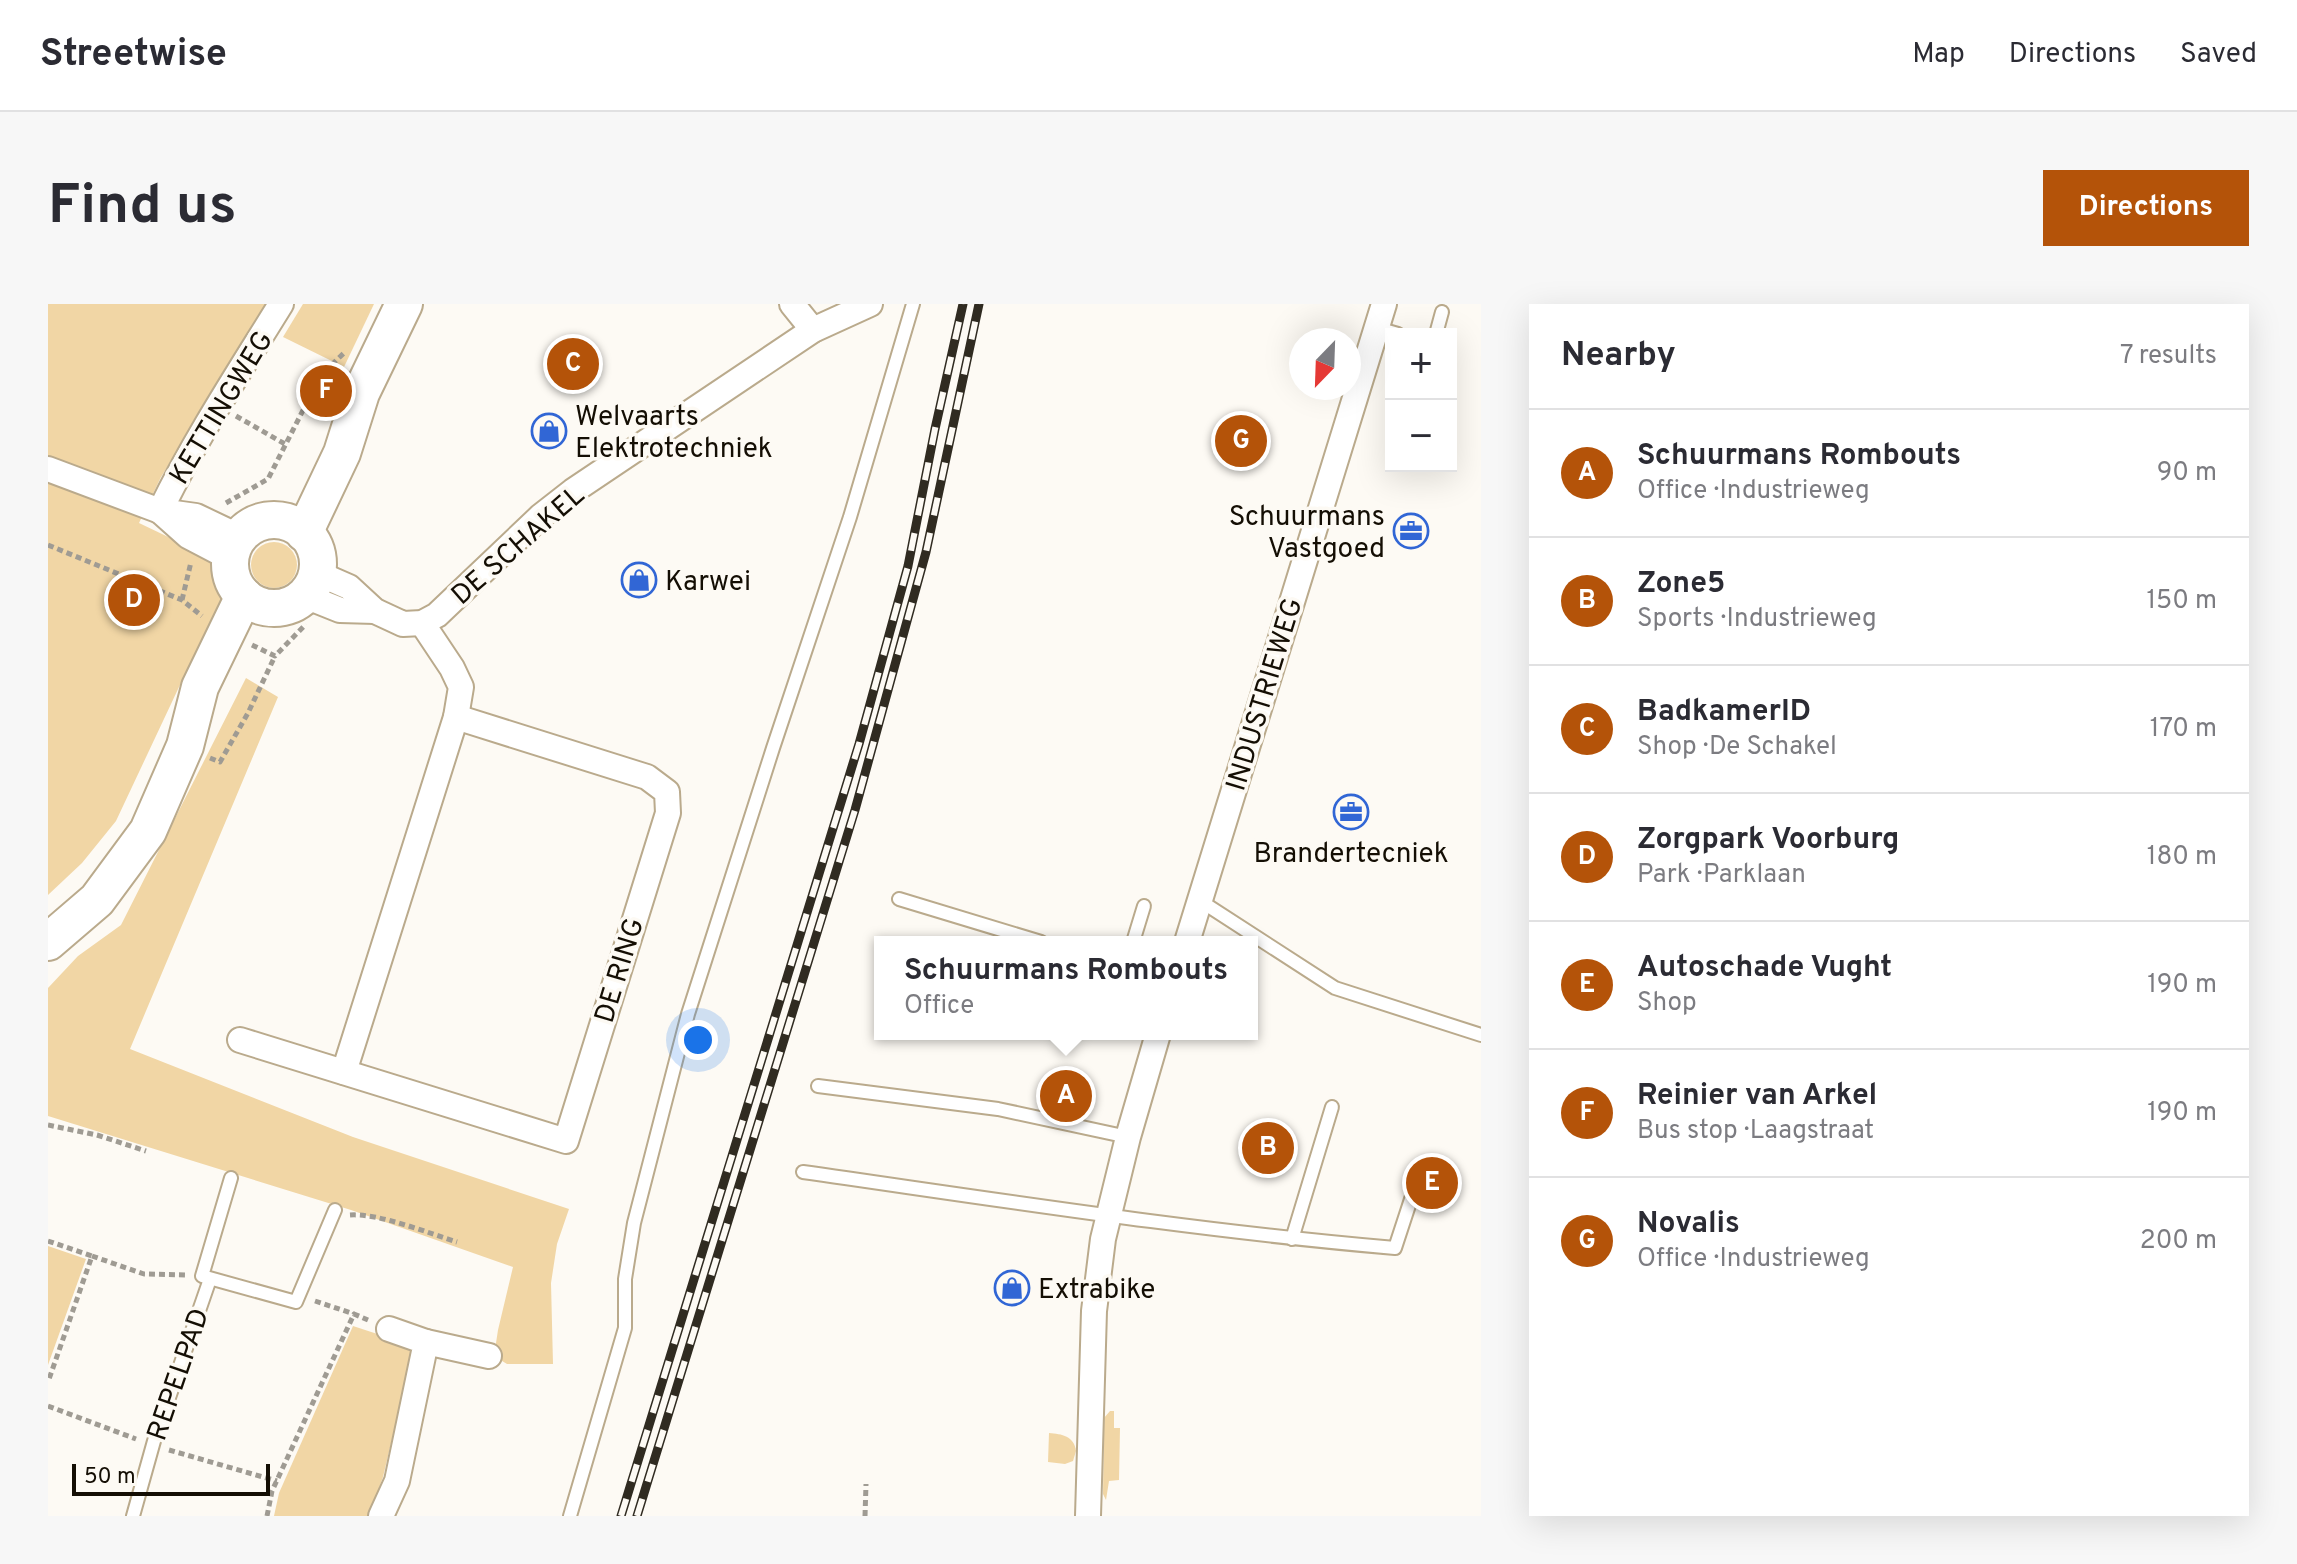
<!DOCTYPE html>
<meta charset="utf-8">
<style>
:root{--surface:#fff;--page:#f7f7f7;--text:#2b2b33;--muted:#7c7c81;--line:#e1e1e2;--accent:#b45309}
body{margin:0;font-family:Overpass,sans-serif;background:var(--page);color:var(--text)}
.controls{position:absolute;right:24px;top:24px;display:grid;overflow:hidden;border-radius:0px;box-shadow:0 8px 32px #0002}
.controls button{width:72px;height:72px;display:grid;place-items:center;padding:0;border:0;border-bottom:2px solid var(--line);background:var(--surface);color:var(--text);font:40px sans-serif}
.compass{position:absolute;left:1241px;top:24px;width:72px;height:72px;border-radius:50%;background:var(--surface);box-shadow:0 8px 32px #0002;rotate:203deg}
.scale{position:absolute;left:24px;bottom:20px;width:198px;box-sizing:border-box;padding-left:8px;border:4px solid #140e04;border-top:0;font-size:22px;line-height:28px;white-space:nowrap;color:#140e04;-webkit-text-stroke:6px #fdfaf4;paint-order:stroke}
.you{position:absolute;left:650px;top:736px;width:28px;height:28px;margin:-20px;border:6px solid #fff;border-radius:50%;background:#1a73e8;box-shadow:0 0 0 12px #1a73e833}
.badge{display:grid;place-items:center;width:52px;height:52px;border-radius:50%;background:var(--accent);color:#fff;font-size:26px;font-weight:700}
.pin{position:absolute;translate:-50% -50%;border:4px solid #fff;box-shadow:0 2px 8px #0006}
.popup{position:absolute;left:826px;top:632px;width:384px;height:104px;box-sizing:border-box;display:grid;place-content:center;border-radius:0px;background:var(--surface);filter:drop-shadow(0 2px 6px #0005);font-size:26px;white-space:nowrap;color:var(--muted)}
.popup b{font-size:30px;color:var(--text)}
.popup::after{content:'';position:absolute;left:50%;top:100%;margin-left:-16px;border:16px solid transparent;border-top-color:var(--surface)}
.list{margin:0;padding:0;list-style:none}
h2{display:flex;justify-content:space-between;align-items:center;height:104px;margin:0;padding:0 32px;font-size:34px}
h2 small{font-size:26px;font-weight:400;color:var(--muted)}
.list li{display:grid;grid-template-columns:52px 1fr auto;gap:24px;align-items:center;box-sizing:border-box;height:128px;padding:0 32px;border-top:2px solid var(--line)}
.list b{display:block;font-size:30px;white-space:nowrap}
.list p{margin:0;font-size:26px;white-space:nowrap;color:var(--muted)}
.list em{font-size:26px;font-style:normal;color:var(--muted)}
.map{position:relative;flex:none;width:1433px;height:1212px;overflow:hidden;border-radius:0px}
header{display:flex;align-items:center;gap:48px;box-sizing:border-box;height:112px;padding:0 40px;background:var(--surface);border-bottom:2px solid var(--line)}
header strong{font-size:38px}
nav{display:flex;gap:44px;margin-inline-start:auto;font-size:28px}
.intro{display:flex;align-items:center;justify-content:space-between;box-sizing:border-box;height:192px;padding:0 48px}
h1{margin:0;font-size:56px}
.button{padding:20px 36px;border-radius:0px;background:var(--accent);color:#fff;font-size:28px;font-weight:700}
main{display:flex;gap:48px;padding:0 48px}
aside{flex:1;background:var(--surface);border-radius:0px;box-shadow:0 8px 32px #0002}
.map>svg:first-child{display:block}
.green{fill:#f1d6a5}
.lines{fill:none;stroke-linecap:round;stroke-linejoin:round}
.service-casing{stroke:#baaa8c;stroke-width:16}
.minor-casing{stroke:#baaa8c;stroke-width:28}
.secondary-casing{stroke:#baaa8c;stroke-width:40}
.path{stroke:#9f9b93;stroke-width:5;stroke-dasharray:6 4;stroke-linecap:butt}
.service{stroke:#fff;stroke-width:12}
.minor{stroke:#fff;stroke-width:24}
.secondary{stroke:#fff;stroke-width:36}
.rail-casing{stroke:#302b21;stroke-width:9}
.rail{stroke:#fdfaf4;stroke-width:6;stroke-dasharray:18;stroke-linecap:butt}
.labels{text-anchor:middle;stroke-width:7;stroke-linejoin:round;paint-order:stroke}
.street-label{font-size:28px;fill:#140e04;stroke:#fdfaf4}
.poi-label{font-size:28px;fill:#140e04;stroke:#fdfaf4;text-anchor:start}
</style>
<header>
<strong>Streetwise</strong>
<nav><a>Map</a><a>Directions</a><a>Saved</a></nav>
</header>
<div class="intro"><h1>Find us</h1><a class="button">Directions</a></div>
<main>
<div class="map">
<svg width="1433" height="1212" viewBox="0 0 1433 1212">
<rect width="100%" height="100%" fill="#fdfaf4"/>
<g class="green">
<path d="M0 0H220L113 173 91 219 158 251C165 262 173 289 173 302L131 383 68 517 34 559 0 591Z"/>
<polygon points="255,0 326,0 296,63 235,33"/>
<circle cx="226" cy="261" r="23"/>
<polygon points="198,374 230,393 82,745 305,833 521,905 509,940 503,979 505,1060 459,1060 446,1052 450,1026 465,963 303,906 0,812 0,684 30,652 73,621"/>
<polygon points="0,942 38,955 0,1061"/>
<polygon points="305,1022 366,1042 335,1173 321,1212 226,1212 231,1189"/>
<polygon points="1062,1107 1066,1107 1066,1124 1072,1124 1071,1176 1061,1177 1058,1196 1055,1190 1056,1114"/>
<path d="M1001 1129C1014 1130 1026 1132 1028 1147L1025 1157 1017 1160 1000 1158Z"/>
</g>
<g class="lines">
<g class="service-casing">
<g id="service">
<polyline points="1329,24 1350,30"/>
<polyline points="1388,30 1394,8"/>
<polyline points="851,595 993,638"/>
<polyline points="1151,596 1287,684 1433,731"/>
<polyline points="1085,638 1096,602"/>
<polyline points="770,782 950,805 1080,833"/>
<path d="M755 868C952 896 1148 927 1347 944L1365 889"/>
<polyline points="183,874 154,972 248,998 287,906"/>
<polyline points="1244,935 1284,803"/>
<polyline points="85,1212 106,1137 162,975"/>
<polyline points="522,1212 577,1024 577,975 586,919 640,710 725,444 802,213 865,0"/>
</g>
</g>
<g class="minor-casing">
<g id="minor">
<polyline points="744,0 765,26"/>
<polyline points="0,165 112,207 148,212 192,233"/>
<path d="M112 207C147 135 191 68 233 0"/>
<polyline points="112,207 140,232 182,254"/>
<polyline points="269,269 301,283 327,307 355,320 374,319 389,311 493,212 525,187 765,26 822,0"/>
<polyline points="257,292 292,306 327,307"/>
<polyline points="1139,638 1336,0"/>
<polyline points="192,736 518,837 620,509 619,488 599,473 408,413"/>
<polyline points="296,768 408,413 413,383 404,364 374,319"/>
<polyline points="378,1038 441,1052"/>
<polyline points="333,1212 349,1177 378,1038 341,1025"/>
<polyline points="1040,1212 1046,1007 1055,935 1080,833 1110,730"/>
</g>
</g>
<g class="secondary-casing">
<g id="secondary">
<circle cx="226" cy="260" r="44"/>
<polyline points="256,229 294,149 313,89 356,0"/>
<polyline points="0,638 49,596 100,527 137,442 152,383 196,292"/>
</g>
</g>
<g class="path">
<polyline points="188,112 237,140"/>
<polyline points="178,199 220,175 273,71 297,48"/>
<polyline points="0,241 134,296 154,312"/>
<polyline points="134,296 143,258"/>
<polyline points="204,341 227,352 258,320"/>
<polyline points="162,454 172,458 200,409 227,352"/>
<polyline points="0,821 49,831 98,847"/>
<path d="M302 911C331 909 380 929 409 938"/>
<polyline points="0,937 44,952 0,1078"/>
<polyline points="44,952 96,970 137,971"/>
<polyline points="267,997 306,1010"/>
<polyline points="0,1102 88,1135"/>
<polyline points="121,1146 229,1177"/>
<polyline points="219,1212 224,1187 306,1010 320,1016"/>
<polyline points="817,1212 818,1180"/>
</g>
<use href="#service" class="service"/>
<use href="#minor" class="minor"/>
<use href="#secondary" class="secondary"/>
<g class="rail-casing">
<g id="rail">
<polyline points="573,1212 811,440 860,262 887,125 915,0"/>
<polyline points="589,1212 807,506 878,248 931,0"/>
</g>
</g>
<use href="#rail" class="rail"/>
</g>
<defs>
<g id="shop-ring" transform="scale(1.8)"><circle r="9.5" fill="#fdfaf4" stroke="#3166d5" stroke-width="1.5"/><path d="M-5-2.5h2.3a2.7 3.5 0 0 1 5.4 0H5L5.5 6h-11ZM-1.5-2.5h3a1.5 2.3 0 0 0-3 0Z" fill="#3166d5"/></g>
<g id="office-ring" transform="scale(1.8)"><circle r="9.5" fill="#fdfaf4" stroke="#3166d5" stroke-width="1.5"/><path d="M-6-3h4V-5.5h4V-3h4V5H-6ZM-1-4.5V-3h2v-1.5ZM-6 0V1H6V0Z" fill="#3166d5"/></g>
</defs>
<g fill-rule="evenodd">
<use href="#shop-ring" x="501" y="127"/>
<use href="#office-ring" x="1363" y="227"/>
<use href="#shop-ring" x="591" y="276"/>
<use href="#office-ring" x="1303" y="508"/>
<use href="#shop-ring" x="964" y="984"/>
</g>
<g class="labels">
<g class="street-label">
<text transform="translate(172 103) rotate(-59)" y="10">KETTINGWEG</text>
<text transform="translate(469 240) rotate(-41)" y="10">DE SCHAKEL</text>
<text transform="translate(1215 390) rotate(-73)" y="10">INDUSTRIEWEG</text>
<text transform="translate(570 666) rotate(-73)" y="10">DE RING</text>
<text transform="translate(129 1070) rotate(-71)" y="10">REPELPAD</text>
</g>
<g class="poi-label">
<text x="527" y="121">Welvaarts<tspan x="527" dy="32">Elektrotechniek</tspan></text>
<text x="1337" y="221" text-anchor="end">Schuurmans<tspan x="1337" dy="32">Vastgoed</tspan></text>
<text x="617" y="286">Karwei</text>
<text x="1303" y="558" text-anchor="middle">Brandertecniek</text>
<text x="990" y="994">Extrabike</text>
</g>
</g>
</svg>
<div class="controls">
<button>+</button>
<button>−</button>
</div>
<svg class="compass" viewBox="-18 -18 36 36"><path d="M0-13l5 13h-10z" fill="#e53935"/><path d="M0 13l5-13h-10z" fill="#7c7c81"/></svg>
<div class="scale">50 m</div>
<div class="you"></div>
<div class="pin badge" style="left:1018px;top:792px">A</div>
<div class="popup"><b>Schuurmans Rombouts</b>Office</div>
<div class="pin badge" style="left:1220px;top:844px">B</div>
<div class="pin badge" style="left:525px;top:60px">C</div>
<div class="pin badge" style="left:86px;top:296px">D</div>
<div class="pin badge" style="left:1384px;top:879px">E</div>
<div class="pin badge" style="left:278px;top:87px">F</div>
<div class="pin badge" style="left:1193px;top:137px">G</div>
</div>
<aside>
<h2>Nearby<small>7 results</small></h2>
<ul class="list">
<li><span class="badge">A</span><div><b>Schuurmans Rombouts</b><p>Office · Industrieweg</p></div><em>90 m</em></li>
<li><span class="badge">B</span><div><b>Zone5</b><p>Sports · Industrieweg</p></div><em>150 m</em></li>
<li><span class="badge">C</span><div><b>BadkamerID</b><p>Shop · De Schakel</p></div><em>170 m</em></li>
<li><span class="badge">D</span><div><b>Zorgpark Voorburg</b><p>Park · Parklaan</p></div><em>180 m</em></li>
<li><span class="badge">E</span><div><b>Autoschade Vught</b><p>Shop</p></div><em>190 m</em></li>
<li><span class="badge">F</span><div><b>Reinier van Arkel</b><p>Bus stop · Laagstraat</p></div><em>190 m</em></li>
<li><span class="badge">G</span><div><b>Novalis</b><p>Office · Industrieweg</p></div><em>200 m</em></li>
</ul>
</aside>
</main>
